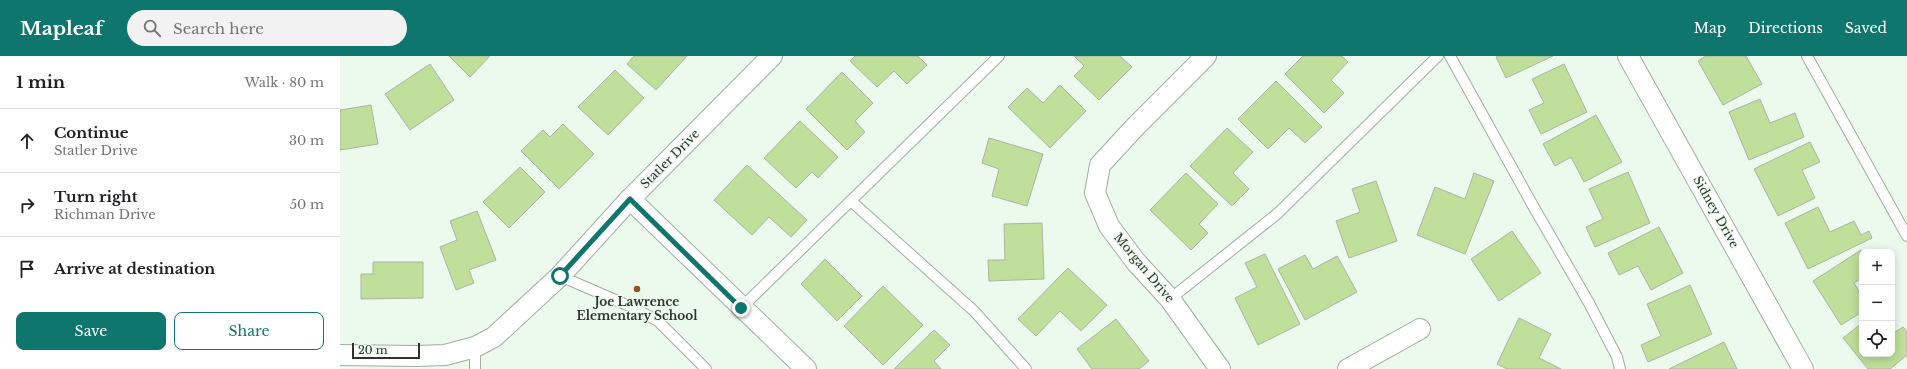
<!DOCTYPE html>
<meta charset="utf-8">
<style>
:root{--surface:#fff;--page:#f2f2f2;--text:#202124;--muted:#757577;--line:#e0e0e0;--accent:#0f766e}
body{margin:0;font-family:"Libre Baskerville",serif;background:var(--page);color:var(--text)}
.controls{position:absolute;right:12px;bottom:12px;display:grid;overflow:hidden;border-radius:8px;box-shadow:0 2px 10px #0003}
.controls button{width:36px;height:36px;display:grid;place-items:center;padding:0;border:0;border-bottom:1px solid var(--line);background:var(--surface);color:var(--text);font:20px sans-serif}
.scale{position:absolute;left:12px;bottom:10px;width:68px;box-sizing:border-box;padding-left:4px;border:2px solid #2e332e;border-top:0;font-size:11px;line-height:14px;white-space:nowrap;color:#2e332e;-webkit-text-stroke:3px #ecf9ed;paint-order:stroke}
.stop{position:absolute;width:12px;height:12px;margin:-9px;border:3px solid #0f766e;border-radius:50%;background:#fff}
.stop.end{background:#0f766e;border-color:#fff;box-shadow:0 1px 4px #0008}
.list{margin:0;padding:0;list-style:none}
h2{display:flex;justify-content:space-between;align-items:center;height:52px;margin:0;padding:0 16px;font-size:17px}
h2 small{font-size:13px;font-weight:400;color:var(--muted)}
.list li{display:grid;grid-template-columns:26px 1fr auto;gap:12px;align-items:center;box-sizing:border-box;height:64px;padding:0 16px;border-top:1px solid var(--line)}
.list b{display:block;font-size:15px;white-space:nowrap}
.list p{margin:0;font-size:13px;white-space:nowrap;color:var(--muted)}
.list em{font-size:13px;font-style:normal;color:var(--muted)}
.actions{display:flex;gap:8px;padding:12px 16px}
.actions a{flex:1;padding:9px 0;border:1px solid var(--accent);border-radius:8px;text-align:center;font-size:14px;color:var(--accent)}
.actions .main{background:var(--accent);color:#fff}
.icon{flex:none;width:22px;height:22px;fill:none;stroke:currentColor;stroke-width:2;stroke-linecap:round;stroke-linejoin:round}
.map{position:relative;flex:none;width:1567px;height:313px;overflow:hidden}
header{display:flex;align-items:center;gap:24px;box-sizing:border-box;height:56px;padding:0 20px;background:var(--accent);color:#fff}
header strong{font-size:19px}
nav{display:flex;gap:22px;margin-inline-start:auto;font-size:14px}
.search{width:280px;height:36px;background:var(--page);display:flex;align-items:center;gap:10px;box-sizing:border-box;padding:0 14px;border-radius:22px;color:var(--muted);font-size:15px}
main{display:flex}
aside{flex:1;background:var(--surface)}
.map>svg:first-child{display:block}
.building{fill:#bfdf9a;stroke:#adb3a6}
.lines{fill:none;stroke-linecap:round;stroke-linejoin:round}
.service-casing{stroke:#a1ada2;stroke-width:12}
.minor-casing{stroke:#a1ada2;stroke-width:22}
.service{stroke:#fff;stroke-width:10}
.minor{stroke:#fff;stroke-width:20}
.route{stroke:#0f766e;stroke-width:5}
.poi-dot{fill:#965224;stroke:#ecf9ed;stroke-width:1.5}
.labels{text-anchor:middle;stroke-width:3;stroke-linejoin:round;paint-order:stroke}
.street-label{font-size:12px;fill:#2e332e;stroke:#ecf9ed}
.poi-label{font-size:12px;font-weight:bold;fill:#2e332e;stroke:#ecf9ed}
</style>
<header>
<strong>Mapleaf</strong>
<div class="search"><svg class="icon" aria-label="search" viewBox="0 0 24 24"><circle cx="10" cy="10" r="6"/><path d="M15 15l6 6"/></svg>Search here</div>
<nav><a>Map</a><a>Directions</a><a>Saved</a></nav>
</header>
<main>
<aside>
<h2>1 min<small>Walk · 80 m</small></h2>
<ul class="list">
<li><svg class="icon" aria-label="ahead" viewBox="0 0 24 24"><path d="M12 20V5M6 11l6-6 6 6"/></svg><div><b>Continue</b><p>Statler Drive</p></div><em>30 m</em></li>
<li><svg class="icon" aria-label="right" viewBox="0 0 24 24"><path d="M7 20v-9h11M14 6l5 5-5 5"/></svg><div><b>Turn right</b><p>Richman Drive</p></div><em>50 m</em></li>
<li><svg class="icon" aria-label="arrive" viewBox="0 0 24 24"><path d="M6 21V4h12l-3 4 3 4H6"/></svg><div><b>Arrive at destination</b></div></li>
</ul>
<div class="actions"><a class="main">Save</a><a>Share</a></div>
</aside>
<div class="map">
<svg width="1567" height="313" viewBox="0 0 1567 313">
<rect width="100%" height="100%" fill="#ecf9ed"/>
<g class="building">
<polygon points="109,0 150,0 130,21"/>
<polygon points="294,0 347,0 316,34 287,8"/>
<polygon points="515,0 578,0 587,9 567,28 554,15 537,31 510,5"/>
<polygon points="734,0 780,0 792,11 759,44 734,20 744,10"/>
<polygon points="963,0 1002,0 1008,6 991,24 1004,37 984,57 945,18"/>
<polygon points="1159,0 1213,0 1166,22 1156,1"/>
<polygon points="1366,0 1406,0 1422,28 1383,49 1358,5"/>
<polygon points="90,8 114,44 70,74 45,38"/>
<polygon points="1224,8 1247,56 1201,78 1189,54 1204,47 1192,23"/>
<polygon points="275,14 304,42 268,79 238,51"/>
<polygon points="502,16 533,47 515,65 525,76 507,94 466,53"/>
<polygon points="936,25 982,71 965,87 949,72 928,93 898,63"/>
<polygon points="720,29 746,55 710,92 668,51 687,32 703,47"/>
<polygon points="1420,43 1430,67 1455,57 1464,81 1409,104 1389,56"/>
<polygon points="31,49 38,88 0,94 0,54"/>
<polygon points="1256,59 1282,106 1244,126 1231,101 1215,110 1203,88"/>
<polygon points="460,65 498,101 478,122 472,116 456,132 424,102"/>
<polygon points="223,68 254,98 219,133 181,95 203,74 210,81"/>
<polygon points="887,72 913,96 893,117 909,133 892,150 850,110"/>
<polygon points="649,82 703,98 687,150 652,140 659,113 642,107"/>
<polygon points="1470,86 1480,106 1462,114 1475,142 1438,160 1414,113"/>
<polygon points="407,109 467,164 451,181 429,161 412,179 374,144"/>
<polygon points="180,111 205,136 169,172 143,146"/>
<polygon points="1288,116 1310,167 1255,191 1246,171 1263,163 1249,133"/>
<polygon points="846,117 878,148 859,168 868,177 851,194 810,154"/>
<polygon points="1134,117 1154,125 1125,198 1077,179 1095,131 1125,143"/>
<polygon points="1036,125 1057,185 1009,202 996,165 1020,156 1012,133"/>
<polygon points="1478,151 1490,176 1514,165 1521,179 1529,175 1532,182 1468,213 1445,167"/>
<polygon points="137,155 156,204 129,214 134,227 116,234 100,191 117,184 110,165"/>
<polygon points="702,167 704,223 649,225 648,204 665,204 664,168"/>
<polygon points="1319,171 1343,217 1311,234 1298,210 1279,219 1268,197"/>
<polygon points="1172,175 1201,217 1159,245 1131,203"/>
<polygon points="1521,194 1522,222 1514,227 1522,240 1522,256 1501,269 1473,225"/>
<polygon points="925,198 960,268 918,289 895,242 917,231 905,207"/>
<polygon points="965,199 973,213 997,200 1017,236 965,264 938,213"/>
<polygon points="485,203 522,240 497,265 461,228"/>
<polygon points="33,206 83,206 83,242 21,243 21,218 33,218"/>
<polygon points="728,212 767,249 741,275 720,255 696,280 678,263"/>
<polygon points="1350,229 1372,278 1308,306 1301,289 1321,280 1307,248"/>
<polygon points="543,230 583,269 543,309 504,270"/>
<polygon points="1179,262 1211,278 1199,302 1221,313 1167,313 1157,308"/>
<polygon points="776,263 809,305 799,313 752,313 737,293"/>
<polygon points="1522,267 1522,298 1552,298 1552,278 1563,271 1567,275 1567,299 1550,313 1528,313 1503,282"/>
<polygon points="594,274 610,289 594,305 601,313 554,313"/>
<polygon points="1384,286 1397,313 1329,313"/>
</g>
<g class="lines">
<g class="service-casing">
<g id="service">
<polyline points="1110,0 1192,148 1249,247 1277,301 1280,313"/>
<polyline points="1467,0 1567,180"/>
<polyline points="511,145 634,255 686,313"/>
<polyline points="220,220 294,252 318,265 366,313"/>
<polyline points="830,243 937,158 1098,0"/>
<polyline points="401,252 659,0"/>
<polyline points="135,291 135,313"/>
</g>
</g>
<g class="minor-casing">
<g id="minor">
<polyline points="866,0 795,71 760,109 755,137 769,170 796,206 830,243 880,313"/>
<polyline points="1288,0 1463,313"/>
<polyline points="290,143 466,313"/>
<polyline points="0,299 76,300 105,299 135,291 154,281 220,220 290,143 432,0"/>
<polyline points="1008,313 1080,273"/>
</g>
</g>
<use href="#service" class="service"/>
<use href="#minor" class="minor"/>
</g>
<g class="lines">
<polyline class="route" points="220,220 290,143 401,252"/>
</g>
<circle class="poi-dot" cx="297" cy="233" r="4"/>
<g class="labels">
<g class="street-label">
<text transform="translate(330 103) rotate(-45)" y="4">Statler Drive</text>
<text transform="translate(1376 156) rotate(61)" y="4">Sidney Drive</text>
<text transform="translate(804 212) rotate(50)" y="4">Morgan Drive</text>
</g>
<g class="poi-label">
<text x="297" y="250">Joe Lawrence<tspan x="297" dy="14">Elementary School</tspan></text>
</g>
</g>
</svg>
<div class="controls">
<button>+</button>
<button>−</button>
<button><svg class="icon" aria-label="locate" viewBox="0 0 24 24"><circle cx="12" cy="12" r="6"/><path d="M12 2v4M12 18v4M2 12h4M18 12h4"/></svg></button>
</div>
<div class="scale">20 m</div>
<div class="stop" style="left:220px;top:220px"></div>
<div class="stop end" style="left:401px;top:252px"></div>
</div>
</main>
